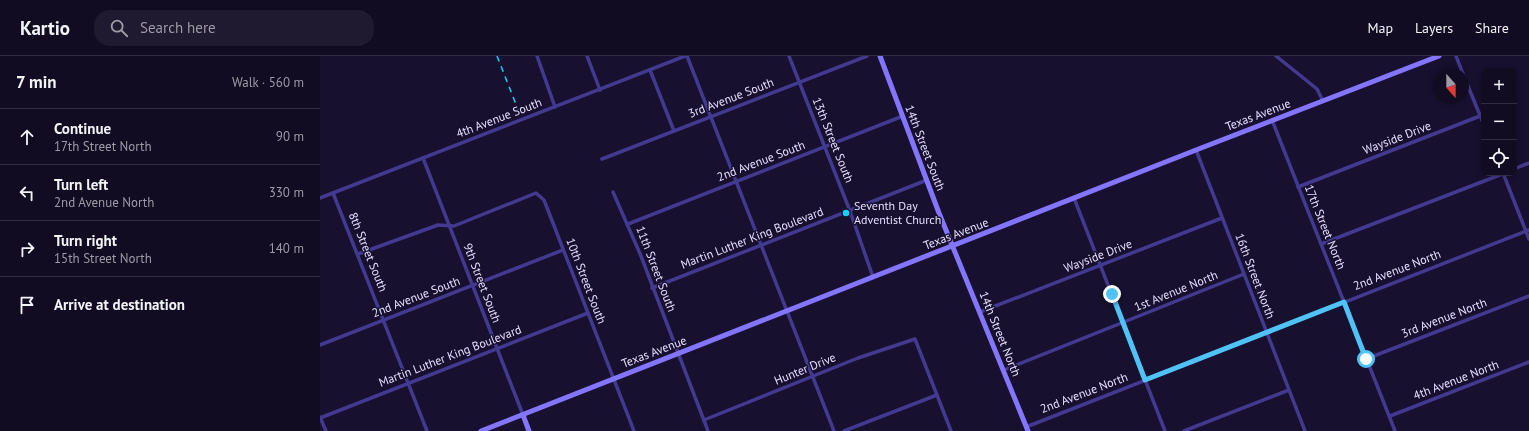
<!DOCTYPE html>
<meta charset="utf-8">
<style>
:root{--surface:#120c23;--page:#1f1a30;--text:#f1f3f6;--muted:#9c9ba6;--line:#312c41}
body{margin:0;font-family:"PT Sans",sans-serif;background:var(--page);color:var(--text)}
.controls{position:absolute;right:12px;top:12px;display:grid;overflow:hidden;border-radius:8px;box-shadow:0 2px 6px #0003}
.controls button{width:36px;height:36px;display:grid;place-items:center;padding:0;border:0;border-bottom:1px solid var(--line);background:var(--surface);color:var(--text);font:20px sans-serif}
.compass{position:absolute;left:1113px;top:12px;width:36px;height:36px;border-radius:50%;background:var(--surface);box-shadow:0 2px 6px #0003;rotate:159deg}
.stop{position:absolute;width:12px;height:12px;margin:-9px;border:3px solid #4fc3f7;border-radius:50%;background:#fff}
.stop.end{background:#4fc3f7;border-color:#fff;box-shadow:0 1px 4px #0008}
.list{margin:0;padding:0;list-style:none}
h2{display:flex;justify-content:space-between;align-items:center;height:52px;margin:0;padding:0 16px;font-size:17px}
h2 small{font-size:13px;font-weight:400;color:var(--muted)}
.list li{display:grid;grid-template-columns:26px 1fr auto;gap:12px;align-items:center;box-sizing:border-box;height:56px;padding:0 16px;border-top:1px solid var(--line)}
.list b{display:block;font-size:15px;white-space:nowrap}
.list p{margin:0;font-size:13px;white-space:nowrap;color:var(--muted)}
.list em{font-size:13px;font-style:normal;color:var(--muted)}
.icon{flex:none;width:22px;height:22px;fill:none;stroke:currentColor;stroke-width:2;stroke-linecap:round;stroke-linejoin:round}
.map{position:relative;flex:none;width:1209px;height:375px;overflow:hidden}
header{display:flex;align-items:center;gap:24px;box-sizing:border-box;height:56px;padding:0 20px;background:var(--surface);border-bottom:1px solid var(--line)}
header strong{font-size:19px}
nav{display:flex;gap:22px;margin-inline-start:auto;font-size:14px}
.search{width:280px;height:36px;background:var(--page);display:flex;align-items:center;gap:10px;box-sizing:border-box;padding:0 14px;border-radius:16px;color:var(--muted);font-size:15px}
main{display:flex}
aside{flex:1;background:var(--surface)}
.map>svg:first-child{display:block}
.lines{fill:none;stroke-linecap:round;stroke-linejoin:round}
.street{stroke:#433990;stroke-width:3.5}
.secondary{stroke:#8375ff;stroke-width:5}
.rail{stroke:#0ad3ff;stroke-width:1.5;stroke-dasharray:6 5;stroke-linecap:butt}
.route{stroke:#4fc3f7;stroke-width:5}
.poi-dot{fill:#0ad3ff;stroke:#18102f;stroke-width:1.5}
.labels{text-anchor:middle;stroke-width:3;stroke-linejoin:round;paint-order:stroke}
.street-label{font-size:12px;fill:#e4deff;stroke:#18102f}
.poi-label{font-size:12px;fill:#e4deff;stroke:#18102f;text-anchor:start}
</style>
<header>
<strong>Kartio</strong>
<div class="search"><svg class="icon" aria-label="search" viewBox="0 0 24 24"><circle cx="10" cy="10" r="6"/><path d="M15 15l6 6"/></svg>Search here</div>
<nav><a>Map</a><a>Layers</a><a>Share</a></nav>
</header>
<main>
<aside>
<h2>7 min<small>Walk · 560 m</small></h2>
<ul class="list">
<li><svg class="icon" aria-label="ahead" viewBox="0 0 24 24"><path d="M12 20V5M6 11l6-6 6 6"/></svg><div><b>Continue</b><p>17th Street North</p></div><em>90 m</em></li>
<li><svg class="icon" aria-label="left" viewBox="0 0 24 24"><path d="M17 20v-9H6M10 6l-5 5 5 5"/></svg><div><b>Turn left</b><p>2nd Avenue North</p></div><em>330 m</em></li>
<li><svg class="icon" aria-label="right" viewBox="0 0 24 24"><path d="M7 20v-9h11M14 6l5 5-5 5"/></svg><div><b>Turn right</b><p>15th Street North</p></div><em>140 m</em></li>
<li><svg class="icon" aria-label="arrive" viewBox="0 0 24 24"><path d="M6 21V4h12l-3 4 3 4H6"/></svg><div><b>Arrive at destination</b></div></li>
</ul>
</aside>
<div class="map">
<svg width="1209" height="375" viewBox="0 0 1209 375">
<rect width="100%" height="100%" fill="#18102f"/>
<g class="lines">
<g class="street">
<polyline points="217,0 235,51"/>
<polyline points="267,0 280,34"/>
<polyline points="367,0 514,375"/>
<polyline points="469,0 530,155 553,221"/>
<polyline points="956,0 997,33 1003,45"/>
<polyline points="1136,0 1143,18"/>
<polyline points="330,14 354,75"/>
<polyline points="1143,18 1164,69"/>
<polyline points="952,64 1075,375"/>
<polyline points="876,94 985,375"/>
<polyline points="103,102 203,359"/>
<polyline points="282,103 547,0"/>
<polyline points="1194,113 1209,107"/>
<polyline points="1183,117 1209,183"/>
<polyline points="978,131 1160,60"/>
<polyline points="293,136 321,200 388,375"/>
<polyline points="13,137 107,375"/>
<polyline points="0,142 365,0"/>
<polyline points="754,142 845,375"/>
<polyline points="308,168 583,60"/>
<polyline points="1001,188 1185,117"/>
<polyline points="38,198 118,169 134,170 216,137 224,144 314,375"/>
<polyline points="332,232 607,124"/>
<polyline points="660,256 902,162"/>
<polyline points="0,289 243,194"/>
<polyline points="1046,303 1209,240"/>
<polyline points="684,314 924,218"/>
<polyline points="1070,360 1209,306"/>
<polyline points="0,361 6,375"/>
<polyline points="0,362 268,257"/>
<polyline points="384,364 538,302 595,283 631,375"/>
<polyline points="706,371 1209,174"/>
<polyline points="524,375 617,339"/>
<polyline points="864,375 969,334"/>
</g>
<g class="secondary">
<polyline points="560,0 619,157 708,375"/>
<polyline points="203,359 209,375"/>
<polyline points="161,375 876,94 1119,0"/>
</g>
<polyline class="rail" points="177,0 199,56"/>
</g>
<g class="lines">
<polyline class="route" points="792,238 825,324 1024,246 1046,303"/>
</g>
<circle class="poi-dot" cx="526" cy="157" r="4"/>
<g class="labels">
<g class="street-label">
<text transform="translate(411 42) rotate(-21)" y="4">3rd Avenue South</text>
<text transform="translate(938 59) rotate(-21)" y="4">Texas Avenue</text>
<text transform="translate(179 62) rotate(-21)" y="4">4th Avenue South</text>
<text transform="translate(1077 82) rotate(-21)" y="4">Wayside Drive</text>
<text transform="translate(513 84) rotate(68)" y="4">13th Street South</text>
<text transform="translate(605 92) rotate(69)" y="4">14th Street South</text>
<text transform="translate(441 105) rotate(-21)" y="4">2nd Avenue South</text>
<text transform="translate(1005 171) rotate(68)" y="4">17th Street North</text>
<text transform="translate(636 178) rotate(-21)" y="4">Texas Avenue</text>
<text transform="translate(432 182) rotate(-21)" y="4">Martin Luther King Boulevard</text>
<text transform="translate(48 196) rotate(68)" y="4">8th Street South</text>
<text transform="translate(778 200) rotate(-21)" y="4">Wayside Drive</text>
<text transform="translate(336 213) rotate(69)" y="4">11th Street South</text>
<text transform="translate(1077 214) rotate(-21)" y="4">2nd Avenue North</text>
<text transform="translate(935 220) rotate(69)" y="4">16th Street North</text>
<text transform="translate(266 225) rotate(69)" y="4">10th Street South</text>
<text transform="translate(162 227) rotate(69)" y="4">9th Street South</text>
<text transform="translate(856 235) rotate(-22)" y="4">1st Avenue North</text>
<text transform="translate(96 241) rotate(-21)" y="4">2nd Avenue South</text>
<text transform="translate(1124 262) rotate(-21)" y="4">3rd Avenue North</text>
<text transform="translate(680 278) rotate(68)" y="4">14th Street North</text>
<text transform="translate(334 296) rotate(-21)" y="4">Texas Avenue</text>
<text transform="translate(130 300) rotate(-21)" y="4">Martin Luther King Boulevard</text>
<text transform="translate(485 313) rotate(-22)" y="4">Hunter Drive</text>
<text transform="translate(1136 324) rotate(-21)" y="4">4th Avenue North</text>
<text transform="translate(764 337) rotate(-21)" y="4">2nd Avenue North</text>
</g>
<g class="poi-label">
<text x="534" y="154">Seventh Day<tspan x="534" dy="14">Adventist Church</tspan></text>
</g>
</g>
</svg>
<div class="controls">
<button>+</button>
<button>−</button>
<button><svg class="icon" aria-label="locate" viewBox="0 0 24 24"><circle cx="12" cy="12" r="6"/><path d="M12 2v4M12 18v4M2 12h4M18 12h4"/></svg></button>
</div>
<svg class="compass" viewBox="-18 -18 36 36"><path d="M0-13l5 13h-10z" fill="#e53935"/><path d="M0 13l5-13h-10z" fill="#9c9ba6"/></svg>
<div class="stop" style="left:1046px;top:303px"></div>
<div class="stop end" style="left:792px;top:238px"></div>
</div>
</main>
